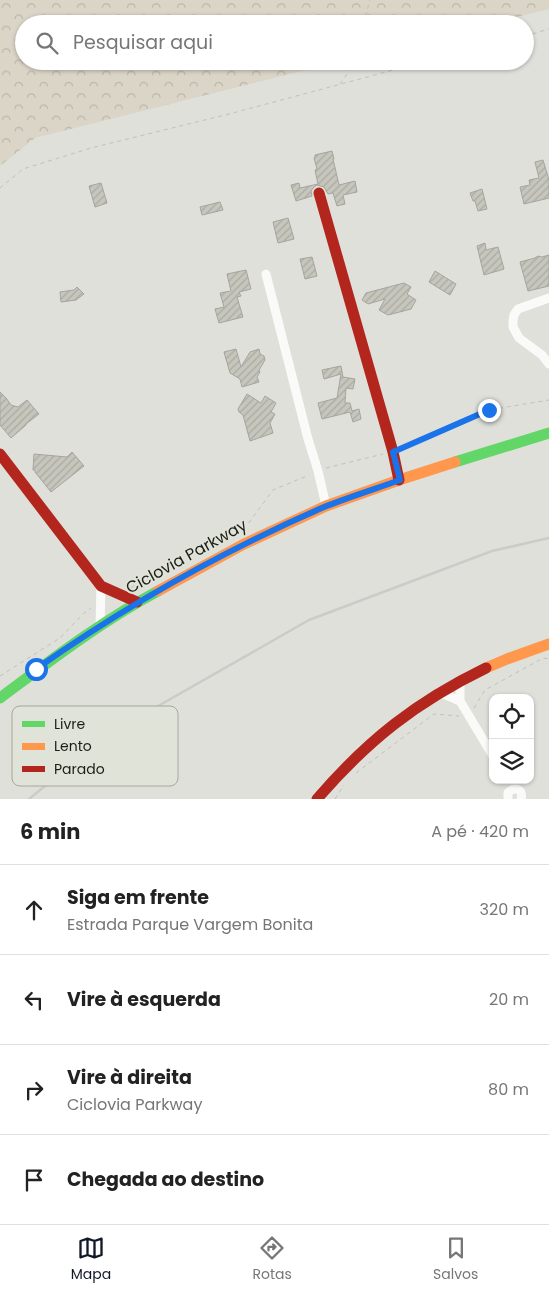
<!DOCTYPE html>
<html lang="pt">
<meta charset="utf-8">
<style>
:root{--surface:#fff;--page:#f2f2f2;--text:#222;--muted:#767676;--line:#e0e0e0;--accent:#111827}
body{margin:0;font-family:Poppins,sans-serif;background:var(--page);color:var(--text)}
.controls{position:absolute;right:15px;bottom:15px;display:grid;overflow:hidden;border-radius:10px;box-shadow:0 1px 4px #0004}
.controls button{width:45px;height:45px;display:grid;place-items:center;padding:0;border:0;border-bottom:1px solid var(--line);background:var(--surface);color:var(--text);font:25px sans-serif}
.stop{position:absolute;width:15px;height:15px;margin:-11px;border:4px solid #1a73e8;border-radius:50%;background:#fff}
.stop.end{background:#1a73e8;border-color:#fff;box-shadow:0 1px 5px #0008}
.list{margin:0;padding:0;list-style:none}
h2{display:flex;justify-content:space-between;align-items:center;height:65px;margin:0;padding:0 20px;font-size:21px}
h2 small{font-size:16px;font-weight:400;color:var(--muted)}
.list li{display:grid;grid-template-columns:32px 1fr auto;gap:15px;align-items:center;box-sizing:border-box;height:90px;padding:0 20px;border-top:1px solid var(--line)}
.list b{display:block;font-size:19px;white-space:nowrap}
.list p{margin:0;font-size:16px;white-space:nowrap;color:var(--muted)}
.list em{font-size:16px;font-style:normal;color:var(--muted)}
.icon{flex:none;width:28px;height:28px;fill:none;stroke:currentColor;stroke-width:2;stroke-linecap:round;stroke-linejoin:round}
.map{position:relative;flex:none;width:549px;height:799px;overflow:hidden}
.search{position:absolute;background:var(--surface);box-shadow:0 1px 4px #0004;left:15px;right:15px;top:15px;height:55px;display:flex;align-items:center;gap:12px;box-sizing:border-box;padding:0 18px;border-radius:28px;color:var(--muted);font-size:19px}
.sheet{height:425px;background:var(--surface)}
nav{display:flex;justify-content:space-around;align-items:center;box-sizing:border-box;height:70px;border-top:1px solid var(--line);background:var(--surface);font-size:14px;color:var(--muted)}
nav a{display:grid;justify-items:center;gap:2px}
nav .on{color:var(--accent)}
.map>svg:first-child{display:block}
.forest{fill:url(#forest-crowns)}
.building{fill:url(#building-hatch);stroke:#a5a5a0}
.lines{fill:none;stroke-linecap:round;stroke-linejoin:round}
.path{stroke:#c0c1be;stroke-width:1;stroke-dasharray:4 4;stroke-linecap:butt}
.street{stroke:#fafaf9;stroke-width:9}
.fast{stroke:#63d668;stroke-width:11}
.slow{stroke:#ff974d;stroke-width:11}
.jam{stroke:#b3261e;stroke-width:11}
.rail{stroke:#cbccca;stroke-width:2.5}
.route{stroke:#1a73e8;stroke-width:6}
.labels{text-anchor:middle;stroke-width:4;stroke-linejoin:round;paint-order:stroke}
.street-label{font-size:16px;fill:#1c1d19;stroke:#e0e3d7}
.key{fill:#e0e3d7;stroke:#a5a89e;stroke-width:1}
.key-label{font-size:14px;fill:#1c1d19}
</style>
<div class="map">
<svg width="549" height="799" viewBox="0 0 549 799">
<defs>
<pattern id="forest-crowns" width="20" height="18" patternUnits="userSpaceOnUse" patternTransform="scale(1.25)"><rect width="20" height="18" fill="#dbd5c7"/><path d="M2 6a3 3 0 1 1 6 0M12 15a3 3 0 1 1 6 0" fill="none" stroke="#bbb6aa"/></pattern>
<pattern id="building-hatch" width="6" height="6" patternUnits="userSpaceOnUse" patternTransform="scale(1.25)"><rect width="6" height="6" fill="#c7c6bd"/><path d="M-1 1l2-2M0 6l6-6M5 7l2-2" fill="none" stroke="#aaaaa2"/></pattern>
</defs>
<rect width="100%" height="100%" fill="#dfe0da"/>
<polygon class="forest" points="0,0 549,0 549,9 491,24 24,24 24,61 342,61 35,138 0,166"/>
<g class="building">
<polygon points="332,151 334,159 333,159 339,185 355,181 357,192 343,195 345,204 337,206 333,193 328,194 324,187 317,185 314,187 311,191 312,196 296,201 291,185 299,183 300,188 318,184 315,170 317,169 314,158 315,157 315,155"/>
<polygon points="543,160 549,180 549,198 524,204 520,187 530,185 529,180 539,178 535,162"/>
<polygon points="101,183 107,203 95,207 89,186"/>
<polygon points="482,189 487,209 478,211 475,201 473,201 470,193"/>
<polygon points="220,202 223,210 202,215 200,207"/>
<polygon points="288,218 294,239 278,243 273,222"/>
<polygon points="485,243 486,250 498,247 504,269 484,275 477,246"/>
<polygon points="549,255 549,286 528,291 520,262 535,258 538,256 542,257"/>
<polygon points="312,257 317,276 305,279 300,259"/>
<polygon points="246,270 251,289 239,292 241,296 237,297 243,317 219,323 215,309 224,307 220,293 231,291 227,274"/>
<polygon points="435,271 456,284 450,295 429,282"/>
<polygon points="404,283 411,287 407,294 416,300 411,309 388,315 379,310 385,299 368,304 362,300 366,293"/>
<polygon points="77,287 84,294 76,300 61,302 60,292 74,290"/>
<polygon points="236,349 241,367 250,352 259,349 260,354 264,356 265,360 259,370 260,372 257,377 259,382 242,387 240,379 230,373 224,352"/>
<polygon points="341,366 343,377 355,379 353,389 346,388 345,403 350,403 352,411 359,409 361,419 353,422 350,412 322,419 318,403 337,398 341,374 324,379 322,370"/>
<polygon points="0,392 6,398 11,405 14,406 18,407 27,400 39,414 26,424 26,425 11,438 0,425"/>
<polygon points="247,394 261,403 265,396 276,403 271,412 275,414 270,423 273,433 250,441 243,415 239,412 238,409"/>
<polygon points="72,452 84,466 51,492 35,472 35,470 33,470 34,454 67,457"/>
</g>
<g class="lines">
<g class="path">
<polyline points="363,24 370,0"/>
<polyline points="525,36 549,29"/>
<polyline points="340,84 347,74 351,61"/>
<polyline points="0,188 23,169 91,148 229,114 427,61"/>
<polyline points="403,448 489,410 549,400"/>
<polyline points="326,468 383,454"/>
<polyline points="131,588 148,574 172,566 206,541 248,524 273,490 309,475"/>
<polyline points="0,676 60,638 84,613 91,608"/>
<polyline points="474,708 485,690 543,658 549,659"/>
<polyline points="356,773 434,714 459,716"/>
<polyline points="335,799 344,785"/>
</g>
<g class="street">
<polyline points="266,274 308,439 318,471 326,506"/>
<polyline points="549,298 518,309 514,315 513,321 513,327 519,338 542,355 549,364"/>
<polyline points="100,626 101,586"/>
<polyline points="460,681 460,701 493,756"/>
<polyline points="439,692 460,701"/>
<path d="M508 799V793C514 786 524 789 521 799"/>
</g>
<g class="fast">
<polyline points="455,462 549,433"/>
<path d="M0 698C51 660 102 621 158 591"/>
</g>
<g class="slow">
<polyline points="158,591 244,544 326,506 399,480 455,462"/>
<polyline points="486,668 507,659 549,644"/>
</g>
<g class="jam">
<polyline points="319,193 393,452 399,480"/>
<polyline points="0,454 101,586 137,602"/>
<path d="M317 799C368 740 416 702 486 668"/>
</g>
<polyline class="rail" points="29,799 109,734 309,620 492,551 549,538"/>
</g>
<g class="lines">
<path class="route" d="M36 669C127 605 223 551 324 507 349 497 375 489 400 480L393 452 489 410"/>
</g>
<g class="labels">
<g class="street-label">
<text transform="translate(186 556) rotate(-29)" y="6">Ciclovia Parkway</text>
</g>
</g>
<rect x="12" y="706" width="166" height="80" rx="8" class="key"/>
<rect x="22" y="721" width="23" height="6" fill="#63d668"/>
<rect x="22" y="743" width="23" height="7" fill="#ff974d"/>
<rect x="22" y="766" width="23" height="6" fill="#b3261e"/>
<g class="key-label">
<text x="54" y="729">Livre</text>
<text x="54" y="751">Lento</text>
<text x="54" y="774">Parado</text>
</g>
</svg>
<div class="controls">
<button><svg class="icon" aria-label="locate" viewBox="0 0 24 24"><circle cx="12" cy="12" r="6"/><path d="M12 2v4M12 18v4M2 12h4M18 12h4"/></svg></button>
<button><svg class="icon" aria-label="layers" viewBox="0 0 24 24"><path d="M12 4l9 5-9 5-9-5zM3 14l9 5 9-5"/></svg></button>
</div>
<div class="stop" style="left:36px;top:669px"></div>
<div class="stop end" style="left:489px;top:410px"></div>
<div class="search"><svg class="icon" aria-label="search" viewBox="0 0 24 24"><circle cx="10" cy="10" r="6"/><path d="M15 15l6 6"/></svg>Pesquisar aqui</div>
</div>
<section class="sheet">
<h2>6 min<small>A pé · 420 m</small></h2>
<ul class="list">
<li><svg class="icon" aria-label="ahead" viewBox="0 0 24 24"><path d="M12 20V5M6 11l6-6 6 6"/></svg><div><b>Siga em frente</b><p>Estrada Parque Vargem Bonita</p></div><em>320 m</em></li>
<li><svg class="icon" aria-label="left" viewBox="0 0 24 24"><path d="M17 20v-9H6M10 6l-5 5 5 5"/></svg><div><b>Vire à esquerda</b></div><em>20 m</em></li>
<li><svg class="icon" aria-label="right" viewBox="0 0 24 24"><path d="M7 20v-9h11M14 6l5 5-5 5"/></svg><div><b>Vire à direita</b><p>Ciclovia Parkway</p></div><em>80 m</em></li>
<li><svg class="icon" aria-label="arrive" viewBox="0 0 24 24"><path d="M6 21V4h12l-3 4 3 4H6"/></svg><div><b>Chegada ao destino</b></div></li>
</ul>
</section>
<nav>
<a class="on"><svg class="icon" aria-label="map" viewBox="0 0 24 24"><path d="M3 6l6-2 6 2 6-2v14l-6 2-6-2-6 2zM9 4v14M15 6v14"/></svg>Mapa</a>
<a><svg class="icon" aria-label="directions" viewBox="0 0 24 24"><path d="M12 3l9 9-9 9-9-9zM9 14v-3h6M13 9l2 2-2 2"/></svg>Rotas</a>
<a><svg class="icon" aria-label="saved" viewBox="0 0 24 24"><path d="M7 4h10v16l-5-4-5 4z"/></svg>Salvos</a>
</nav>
